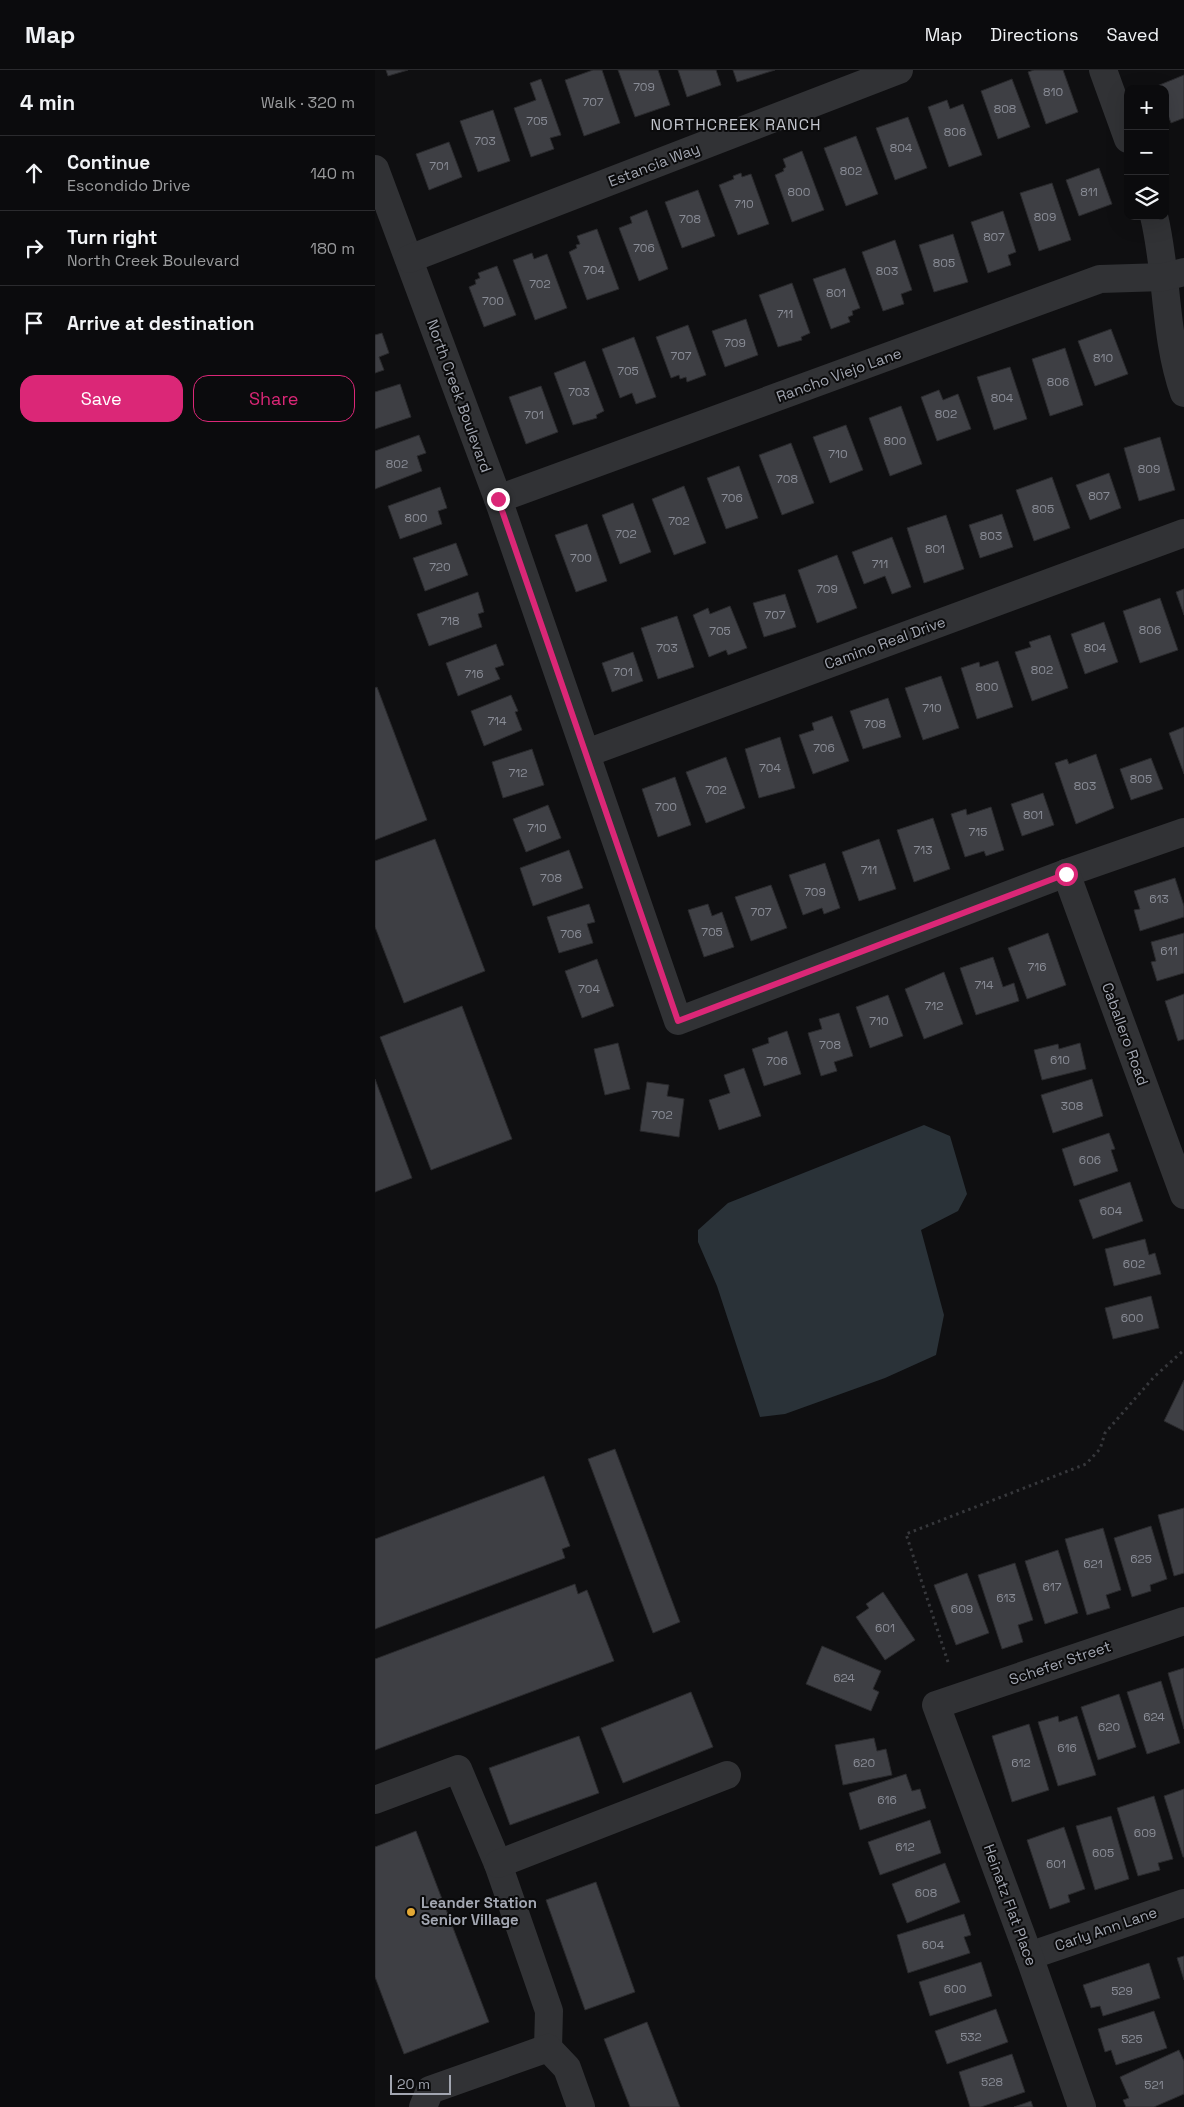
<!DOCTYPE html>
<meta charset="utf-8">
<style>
:root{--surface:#0b0b0d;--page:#141416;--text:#f1f3f6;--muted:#9a9b9d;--line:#2b2b2e;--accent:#db2777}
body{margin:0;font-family:"Space Grotesk",sans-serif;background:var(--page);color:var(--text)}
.controls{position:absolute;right:15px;top:15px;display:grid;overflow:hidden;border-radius:10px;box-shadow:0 5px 20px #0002}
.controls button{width:45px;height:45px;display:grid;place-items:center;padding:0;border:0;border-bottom:1px solid var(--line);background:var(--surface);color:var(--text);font:25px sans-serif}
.scale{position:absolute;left:15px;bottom:12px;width:61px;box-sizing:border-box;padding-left:5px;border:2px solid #a2a6b1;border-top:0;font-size:14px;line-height:18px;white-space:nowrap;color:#a2a6b1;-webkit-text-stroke:4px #0b0b0c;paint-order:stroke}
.stop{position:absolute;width:15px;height:15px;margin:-11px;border:4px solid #db2777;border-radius:50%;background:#fff}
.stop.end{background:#db2777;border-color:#fff;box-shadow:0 1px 5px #0008}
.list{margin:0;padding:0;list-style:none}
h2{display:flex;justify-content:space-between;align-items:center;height:65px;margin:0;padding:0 20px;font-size:21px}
h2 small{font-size:16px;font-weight:400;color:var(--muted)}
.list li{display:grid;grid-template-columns:32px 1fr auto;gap:15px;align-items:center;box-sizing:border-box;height:75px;padding:0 20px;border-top:1px solid var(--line)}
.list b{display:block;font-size:19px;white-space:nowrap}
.list p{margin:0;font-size:16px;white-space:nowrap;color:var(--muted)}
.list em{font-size:16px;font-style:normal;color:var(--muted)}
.actions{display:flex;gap:10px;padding:15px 20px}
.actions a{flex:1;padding:11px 0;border:1px solid var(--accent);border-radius:15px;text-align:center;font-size:18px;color:var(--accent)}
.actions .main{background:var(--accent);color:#fff}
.icon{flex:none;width:28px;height:28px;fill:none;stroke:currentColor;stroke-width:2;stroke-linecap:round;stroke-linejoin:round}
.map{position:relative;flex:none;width:809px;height:2037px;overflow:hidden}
header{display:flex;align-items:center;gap:30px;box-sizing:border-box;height:70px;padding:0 25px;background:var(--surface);border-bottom:1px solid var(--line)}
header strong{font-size:24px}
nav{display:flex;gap:28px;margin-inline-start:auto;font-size:18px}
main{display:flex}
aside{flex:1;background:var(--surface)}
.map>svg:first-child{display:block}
.water{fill:#2a3238}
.building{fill:#3e3f44;stroke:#2a2a2d}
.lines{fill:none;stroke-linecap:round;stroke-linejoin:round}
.path{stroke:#37383c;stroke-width:3;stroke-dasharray:2.5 4;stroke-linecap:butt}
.minor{stroke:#313235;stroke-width:28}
.route{stroke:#db2777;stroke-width:6}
.poi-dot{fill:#e3a835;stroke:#0b0b0c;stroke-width:2}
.labels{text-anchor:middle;stroke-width:4;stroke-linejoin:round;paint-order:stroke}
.number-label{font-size:12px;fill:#898c96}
.street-label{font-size:15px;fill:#a2a6b1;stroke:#0b0b0c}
.poi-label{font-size:15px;font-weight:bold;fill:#a2a6b1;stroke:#0b0b0c;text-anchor:start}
.neighbourhood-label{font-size:16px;letter-spacing:1px;fill:#c2c5cd;stroke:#0b0b0c}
</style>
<header>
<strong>Map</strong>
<nav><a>Map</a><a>Directions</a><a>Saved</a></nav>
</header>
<main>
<aside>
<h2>4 min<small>Walk · 320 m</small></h2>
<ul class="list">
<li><svg class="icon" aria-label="ahead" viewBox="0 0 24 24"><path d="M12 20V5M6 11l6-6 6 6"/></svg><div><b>Continue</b><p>Escondido Drive</p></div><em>140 m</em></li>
<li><svg class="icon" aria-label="right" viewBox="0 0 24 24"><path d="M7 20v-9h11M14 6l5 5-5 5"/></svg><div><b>Turn right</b><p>North Creek Boulevard</p></div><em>180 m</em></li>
<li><svg class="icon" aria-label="arrive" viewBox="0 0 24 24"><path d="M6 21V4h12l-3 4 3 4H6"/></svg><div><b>Arrive at destination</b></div></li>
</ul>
<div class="actions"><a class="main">Save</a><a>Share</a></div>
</aside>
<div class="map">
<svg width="809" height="2037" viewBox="0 0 809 2037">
<rect width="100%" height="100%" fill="#0f0f11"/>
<polygon class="water" points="549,1055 575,1066 592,1124 583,1141 546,1160 569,1245 561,1285 510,1308 410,1344 385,1347 342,1216 323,1172 323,1160 353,1133"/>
<g class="building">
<polygon points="11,0 33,0 13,6"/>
<polygon points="218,0 227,0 245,53 209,66 190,10"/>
<polygon points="243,0 283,0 295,35 260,47"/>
<polygon points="303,0 341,0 346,15 312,27"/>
<polygon points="358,0 400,0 362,12"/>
<polygon points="659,0 688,0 703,42 671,54 653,2"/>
<polygon points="809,5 809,48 796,53 790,37 790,19 783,19 782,16"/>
<polygon points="166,9 186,65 175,68 179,79 156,87 139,38 161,30 155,13"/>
<polygon points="637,9 655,57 623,69 606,21"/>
<polygon points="572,30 575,39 588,34 607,85 574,97 553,37"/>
<polygon points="118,40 135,91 103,102 85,51"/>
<polygon points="533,47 552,98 520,110 501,58"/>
<polygon points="481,66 503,124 471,136 449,78"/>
<polygon points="74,72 87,107 54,120 41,84"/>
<polygon points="427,81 449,140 417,152 400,105 409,101 408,99 411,97 408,89"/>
<polygon points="724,98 737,134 704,146 691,110"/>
<polygon points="366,103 367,107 376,104 394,154 363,165 344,115 359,109 358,106"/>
<polygon points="677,113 696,170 664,181 645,123"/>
<polygon points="323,120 340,166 307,178 290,132"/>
<polygon points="272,140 293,199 264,211 244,158 257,153 255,147"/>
<polygon points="628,141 641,182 633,185 636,195 613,203 596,152"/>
<polygon points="222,159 244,219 212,230 194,182 202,178 201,175 205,174 202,166"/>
<polygon points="578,164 593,212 559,222 544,175"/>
<polygon points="520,170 537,220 526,224 529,234 508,241 487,182"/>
<polygon points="157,183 159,189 172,184 192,238 160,250 138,190"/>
<polygon points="122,196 141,245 109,257 94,217 101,214 100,210 105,208 103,203"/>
<polygon points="470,198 485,238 477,241 478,245 473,247 475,252 456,259 438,209"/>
<polygon points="417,213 435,263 426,267 427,270 403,277 384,225"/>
<polygon points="371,249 383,285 350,297 337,261"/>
<polygon points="313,255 331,305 312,312 311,307 305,309 304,305 296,308 281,267"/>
<polygon points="736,259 753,304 720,316 703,271"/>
<polygon points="7,263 14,283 4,287 9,300 0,303 0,265"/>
<polygon points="259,267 281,327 261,334 257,323 245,328 227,279"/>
<polygon points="690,278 708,335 675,346 657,289"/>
<polygon points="210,291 229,341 221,345 222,348 198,355 179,303"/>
<polygon points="635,297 652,349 619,360 602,307"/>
<polygon points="25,314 36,347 0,359 0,322"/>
<polygon points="166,316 183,362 151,374 134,327"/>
<polygon points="564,320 568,330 583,324 596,359 562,371 546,327"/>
<polygon points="526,336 547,394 515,406 494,348"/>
<polygon points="471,355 488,400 455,413 438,367"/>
<polygon points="44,365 51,383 42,386 47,401 0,419 0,381"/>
<polygon points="785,367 800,420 764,431 749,378"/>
<polygon points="416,373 439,433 407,445 384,385"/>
<polygon points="364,396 383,448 351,459 332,408"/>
<polygon points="734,403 746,438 715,450 701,415"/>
<polygon points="677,407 695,458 659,471 641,420"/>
<polygon points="309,416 331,473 299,485 277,429"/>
<polygon points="65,417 72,438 63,441 67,454 25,469 13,436"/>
<polygon points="258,433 276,482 245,494 227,445"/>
<polygon points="627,444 638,477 605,488 594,455"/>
<polygon points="571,445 589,499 549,513 532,458"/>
<polygon points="212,454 232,511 201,522 180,465"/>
<polygon points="517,467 536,517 517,524 510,506 489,514 477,482"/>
<polygon points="81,473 93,505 50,521 38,488"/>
<polygon points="462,485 482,538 442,553 423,500"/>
<polygon points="809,519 809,545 801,522"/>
<polygon points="103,522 109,542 103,544 107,557 54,576 42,544"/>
<polygon points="410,524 421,557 389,567 378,533"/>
<polygon points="785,528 803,580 765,593 748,541"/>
<polygon points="355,536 372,578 353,585 351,580 334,587 318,545 333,538 335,544"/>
<polygon points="302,546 319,597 283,609 266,558"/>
<polygon points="729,552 743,592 710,604 696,564"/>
<polygon points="675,565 693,618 657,631 640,582 656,577 654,572"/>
<polygon points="121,574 129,595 120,598 125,609 83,626 71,593"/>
<polygon points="258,582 268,611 237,622 227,593"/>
<polygon points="623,591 638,637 602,649 586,598 604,592 605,597"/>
<polygon points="566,606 584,658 548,670 530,618"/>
<polygon points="2,617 52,750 0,770 0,618"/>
<polygon points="136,625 143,641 140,642 147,660 109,676 96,641"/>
<polygon points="513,628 526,667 488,679 475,641"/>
<polygon points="457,646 474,691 438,704 424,665 439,660 437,653"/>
<polygon points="809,657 809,704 794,663"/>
<polygon points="405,667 420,718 384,728 370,679"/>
<polygon points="157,679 169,715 128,728 117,692"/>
<polygon points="721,684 739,738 701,754 680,693 692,689 694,694"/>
<polygon points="351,687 370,738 331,753 311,702"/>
<polygon points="776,688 788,719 756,730 745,699"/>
<polygon points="300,707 316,755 283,767 267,719"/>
<polygon points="668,723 679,755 647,766 636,734"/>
<polygon points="173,735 186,768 151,782 138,749"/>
<polygon points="616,737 629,780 611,786 609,781 590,787 576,744 591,739 592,745"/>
<polygon points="558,748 575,799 539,812 522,760"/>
<polygon points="60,769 110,901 29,933 0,857 0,791"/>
<polygon points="504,769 521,819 484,831 467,782"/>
<polygon points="194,780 208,818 158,836 145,798"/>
<polygon points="450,793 465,838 449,844 447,838 428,845 414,805"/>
<polygon points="800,808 809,836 809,847 765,861 759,840 765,839 759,821"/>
<polygon points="396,815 412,858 376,871 360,827"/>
<polygon points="214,834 220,852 212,854 218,873 184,883 172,847"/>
<polygon points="333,834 337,846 347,842 359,877 329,887 313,840"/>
<polygon points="673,863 691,915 652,929 633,878"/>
<polygon points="809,863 809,903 782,911 776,892 781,891 776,872"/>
<polygon points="618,887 628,917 639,913 644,931 601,945 585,898"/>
<polygon points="222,889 239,936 207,948 190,901"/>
<polygon points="569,902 588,954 549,969 530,919"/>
<polygon points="809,924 809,969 803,971 790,931"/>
<polygon points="513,925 528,966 495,978 481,937"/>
<polygon points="87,936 137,1069 56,1100 5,967"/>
<polygon points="464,943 478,986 459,992 462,1001 446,1006 433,963 447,959 444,949"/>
<polygon points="412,961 426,1004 389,1016 377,979 394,973 393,968"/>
<polygon points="243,973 255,1019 230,1025 219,979"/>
<polygon points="705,973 711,999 667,1010 659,980 683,974 684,979"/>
<polygon points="369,998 386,1046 344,1060 334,1030 355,1023 349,1005"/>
<polygon points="0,1009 37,1108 0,1122"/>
<polygon points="717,1009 728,1046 678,1063 666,1025"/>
<polygon points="272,1012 294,1015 292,1026 309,1029 304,1067 265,1061"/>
<polygon points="734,1063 740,1079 736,1080 743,1101 699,1116 687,1079"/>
<polygon points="755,1112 768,1151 718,1169 704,1130"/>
<polygon points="770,1169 774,1185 780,1183 786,1204 739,1216 730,1179"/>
<polygon points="776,1226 784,1258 738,1269 730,1238"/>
<polygon points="809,1310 809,1361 789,1351"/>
<polygon points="240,1379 305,1552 278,1563 213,1389"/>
<polygon points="169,1406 195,1476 187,1479 190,1488 0,1559 0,1469"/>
<polygon points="809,1438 809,1503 799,1506 783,1445"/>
<polygon points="776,1456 792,1509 775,1515 776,1521 757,1527 739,1468"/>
<polygon points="728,1458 746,1520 731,1525 735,1538 712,1545 690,1469"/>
<polygon points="683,1480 703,1543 670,1554 650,1491"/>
<polygon points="640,1493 658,1550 643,1555 648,1572 627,1579 603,1505"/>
<polygon points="592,1503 614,1563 581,1575 559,1515"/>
<polygon points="200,1514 203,1524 212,1520 239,1591 0,1680 0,1589"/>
<polygon points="508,1522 540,1570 510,1590 481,1547 494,1538 491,1534"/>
<polygon points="447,1576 506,1601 498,1619 504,1622 496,1641 431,1614"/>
<polygon points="809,1598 809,1659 793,1603"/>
<polygon points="786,1611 805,1673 772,1684 752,1622"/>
<polygon points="316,1622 338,1677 248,1713 226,1658"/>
<polygon points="744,1624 761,1677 723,1690 706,1637"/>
<polygon points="683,1646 684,1652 702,1646 721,1705 683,1716 663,1652"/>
<polygon points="654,1654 674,1720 637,1732 617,1666"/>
<polygon points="204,1666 224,1723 135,1755 114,1698"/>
<polygon points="499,1668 502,1681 511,1679 517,1705 468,1715 460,1675"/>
<polygon points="531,1704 537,1721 545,1719 551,1738 485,1760 474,1723"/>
<polygon points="809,1719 809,1787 808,1787 789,1726"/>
<polygon points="779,1726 798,1789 783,1793 785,1800 763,1806 742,1738"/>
<polygon points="736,1746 754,1809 720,1820 701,1756"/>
<polygon points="555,1750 566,1783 505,1805 493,1772"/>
<polygon points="689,1757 710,1819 693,1825 695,1832 675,1839 652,1770"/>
<polygon points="41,1761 114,1952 29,1984 0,1907 0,1777"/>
<polygon points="570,1793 585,1832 532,1853 517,1814"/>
<polygon points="221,1812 260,1922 210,1940 171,1830"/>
<polygon points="589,1844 596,1865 589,1867 595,1883 533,1903 522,1865"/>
<polygon points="809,1886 809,1910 802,1888"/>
<polygon points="606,1892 617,1926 555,1946 544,1912"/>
<polygon points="774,1893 785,1928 728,1946 725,1936 716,1938 708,1915"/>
<polygon points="621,1939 633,1972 572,1994 560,1961"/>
<polygon points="779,1941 792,1978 741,1995 736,1980 730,1982 723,1959"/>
<polygon points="272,1952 305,2037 255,2037 229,1969"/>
<polygon points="804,1980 809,1991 809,2024 779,2037 751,2037 748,2030 754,2028 745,2007"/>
<polygon points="637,1984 650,2022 606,2037 595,2037 584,2002"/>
<polygon points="656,2031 658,2037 639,2037"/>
</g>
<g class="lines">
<polyline class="path" points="573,1592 531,1464 711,1394 725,1379 730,1363 779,1307 809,1280"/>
<g class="minor">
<polyline points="728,0 753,69"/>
<polyline points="0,99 123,429 303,951 691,803 809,762"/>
<path d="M779 146C793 204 789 266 809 323"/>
<polyline points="34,189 524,0"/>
<polyline points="123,429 725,209 789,207 809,202"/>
<polyline points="212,683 809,463"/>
<polyline points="691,803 809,1125"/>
<polyline points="0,1730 83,1699 123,1794 174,1941 173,1978"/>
<polyline points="123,1794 352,1705"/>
<polyline points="654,1886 809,1833"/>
<polyline points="48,2037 55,2020 173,1978 192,1998 206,2037"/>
<polyline points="707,2037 654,1886 561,1635 809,1551"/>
</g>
</g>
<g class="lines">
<polyline class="route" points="123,429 303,951 691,804"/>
</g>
<circle class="poi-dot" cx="36" cy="1842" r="5"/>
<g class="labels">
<g class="number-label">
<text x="269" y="21">709</text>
<text x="678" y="26">810</text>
<text x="218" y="36">707</text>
<text x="630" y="43">808</text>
<text x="162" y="55">705</text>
<text x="580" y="66">806</text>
<text x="110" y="75">703</text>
<text x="526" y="82">804</text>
<text x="64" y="100">701</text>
<text x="476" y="105">802</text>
<text x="424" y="126">800</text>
<text x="714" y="126">811</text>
<text x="369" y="138">710</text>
<text x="670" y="151">809</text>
<text x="315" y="153">708</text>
<text x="619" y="171">807</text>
<text x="269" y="182">706</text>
<text x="569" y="197">805</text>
<text x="219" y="204">704</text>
<text x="512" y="205">803</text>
<text x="165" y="218">702</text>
<text x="461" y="227">801</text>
<text x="118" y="235">700</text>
<text x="410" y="248">711</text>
<text x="360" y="277">709</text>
<text x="306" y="290">707</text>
<text x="728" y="292">810</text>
<text x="253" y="305">705</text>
<text x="683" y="316">806</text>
<text x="204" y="326">703</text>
<text x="627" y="332">804</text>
<text x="571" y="348">802</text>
<text x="159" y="349">701</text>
<text x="520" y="375">800</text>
<text x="463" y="388">710</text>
<text x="22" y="398">802</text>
<text x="774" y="403">809</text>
<text x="412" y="413">708</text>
<text x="724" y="430">807</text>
<text x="357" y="432">706</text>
<text x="668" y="443">805</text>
<text x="41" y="452">800</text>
<text x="304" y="455">702</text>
<text x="251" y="468">702</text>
<text x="616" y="470">803</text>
<text x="560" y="483">801</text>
<text x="206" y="492">700</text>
<text x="505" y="498">711</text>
<text x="65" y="501">720</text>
<text x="452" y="523">709</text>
<text x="400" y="549">707</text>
<text x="75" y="555">718</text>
<text x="775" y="564">806</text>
<text x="345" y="565">705</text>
<text x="292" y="582">703</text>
<text x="720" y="582">804</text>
<text x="667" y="604">802</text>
<text x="248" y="606">701</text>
<text x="99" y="608">716</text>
<text x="612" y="621">800</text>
<text x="557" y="642">710</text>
<text x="122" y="655">714</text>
<text x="500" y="658">708</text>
<text x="449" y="682">706</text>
<text x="395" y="702">704</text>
<text x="143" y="707">712</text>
<text x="766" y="713">805</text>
<text x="710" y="720">803</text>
<text x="341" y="724">702</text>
<text x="291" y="741">700</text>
<text x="658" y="749">801</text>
<text x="162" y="762">710</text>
<text x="603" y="766">715</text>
<text x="548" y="784">713</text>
<text x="494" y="804">711</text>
<text x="176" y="812">708</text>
<text x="440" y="826">709</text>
<text x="784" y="833">613</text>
<text x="386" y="846">707</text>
<text x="337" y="866">705</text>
<text x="196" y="868">706</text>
<text x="794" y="885">611</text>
<text x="662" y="901">716</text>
<text x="609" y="919">714</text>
<text x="214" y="923">704</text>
<text x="559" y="940">712</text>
<text x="504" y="955">710</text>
<text x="455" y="979">708</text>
<text x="685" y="994">610</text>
<text x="402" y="995">706</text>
<text x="697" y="1040">308</text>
<text x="287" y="1049">702</text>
<text x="715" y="1094">606</text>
<text x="736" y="1145">604</text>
<text x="759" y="1198">602</text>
<text x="757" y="1252">600</text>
<text x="766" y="1493">625</text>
<text x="718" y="1498">621</text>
<text x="677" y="1521">617</text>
<text x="631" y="1532">613</text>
<text x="587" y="1543">609</text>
<text x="510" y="1562">601</text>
<text x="469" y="1612">624</text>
<text x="779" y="1651">624</text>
<text x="734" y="1661">620</text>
<text x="692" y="1682">616</text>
<text x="489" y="1697">620</text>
<text x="646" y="1697">612</text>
<text x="512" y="1734">616</text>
<text x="770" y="1767">609</text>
<text x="530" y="1781">612</text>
<text x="728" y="1787">605</text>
<text x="681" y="1798">601</text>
<text x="551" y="1827">608</text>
<text x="558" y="1879">604</text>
<text x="580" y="1923">600</text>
<text x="747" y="1925">529</text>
<text x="596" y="1971">532</text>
<text x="757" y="1973">525</text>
<text x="617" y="2016">528</text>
<text x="779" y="2019">521</text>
</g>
<g class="street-label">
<text transform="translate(279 95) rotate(-21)" y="5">Estancia Way</text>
<text transform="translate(464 305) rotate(-20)" y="5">Rancho Viejo Lane</text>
<text transform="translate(84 326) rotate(70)" y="5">North Creek Boulevard</text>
<text transform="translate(510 573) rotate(-20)" y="5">Camino Real Drive</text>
<text transform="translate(750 964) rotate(70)" y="5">Caballero Road</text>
<text transform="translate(685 1593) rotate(-19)" y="5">Schefer Street</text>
<text transform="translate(635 1835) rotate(70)" y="5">Heinatz Flat Place</text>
<text transform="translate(731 1859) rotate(-19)" y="5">Carly Ann Lane</text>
</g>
<g class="poi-label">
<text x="46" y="1838">Leander Station<tspan x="46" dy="17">Senior Village</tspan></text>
</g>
<g class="neighbourhood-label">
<text x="361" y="60">NORTHCREEK RANCH</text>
</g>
</g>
</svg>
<div class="controls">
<button>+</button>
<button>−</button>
<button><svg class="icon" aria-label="layers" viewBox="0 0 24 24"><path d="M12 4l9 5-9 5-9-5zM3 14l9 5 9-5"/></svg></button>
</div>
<div class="scale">20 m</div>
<div class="stop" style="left:691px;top:804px"></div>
<div class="stop end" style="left:123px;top:429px"></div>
</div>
</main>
